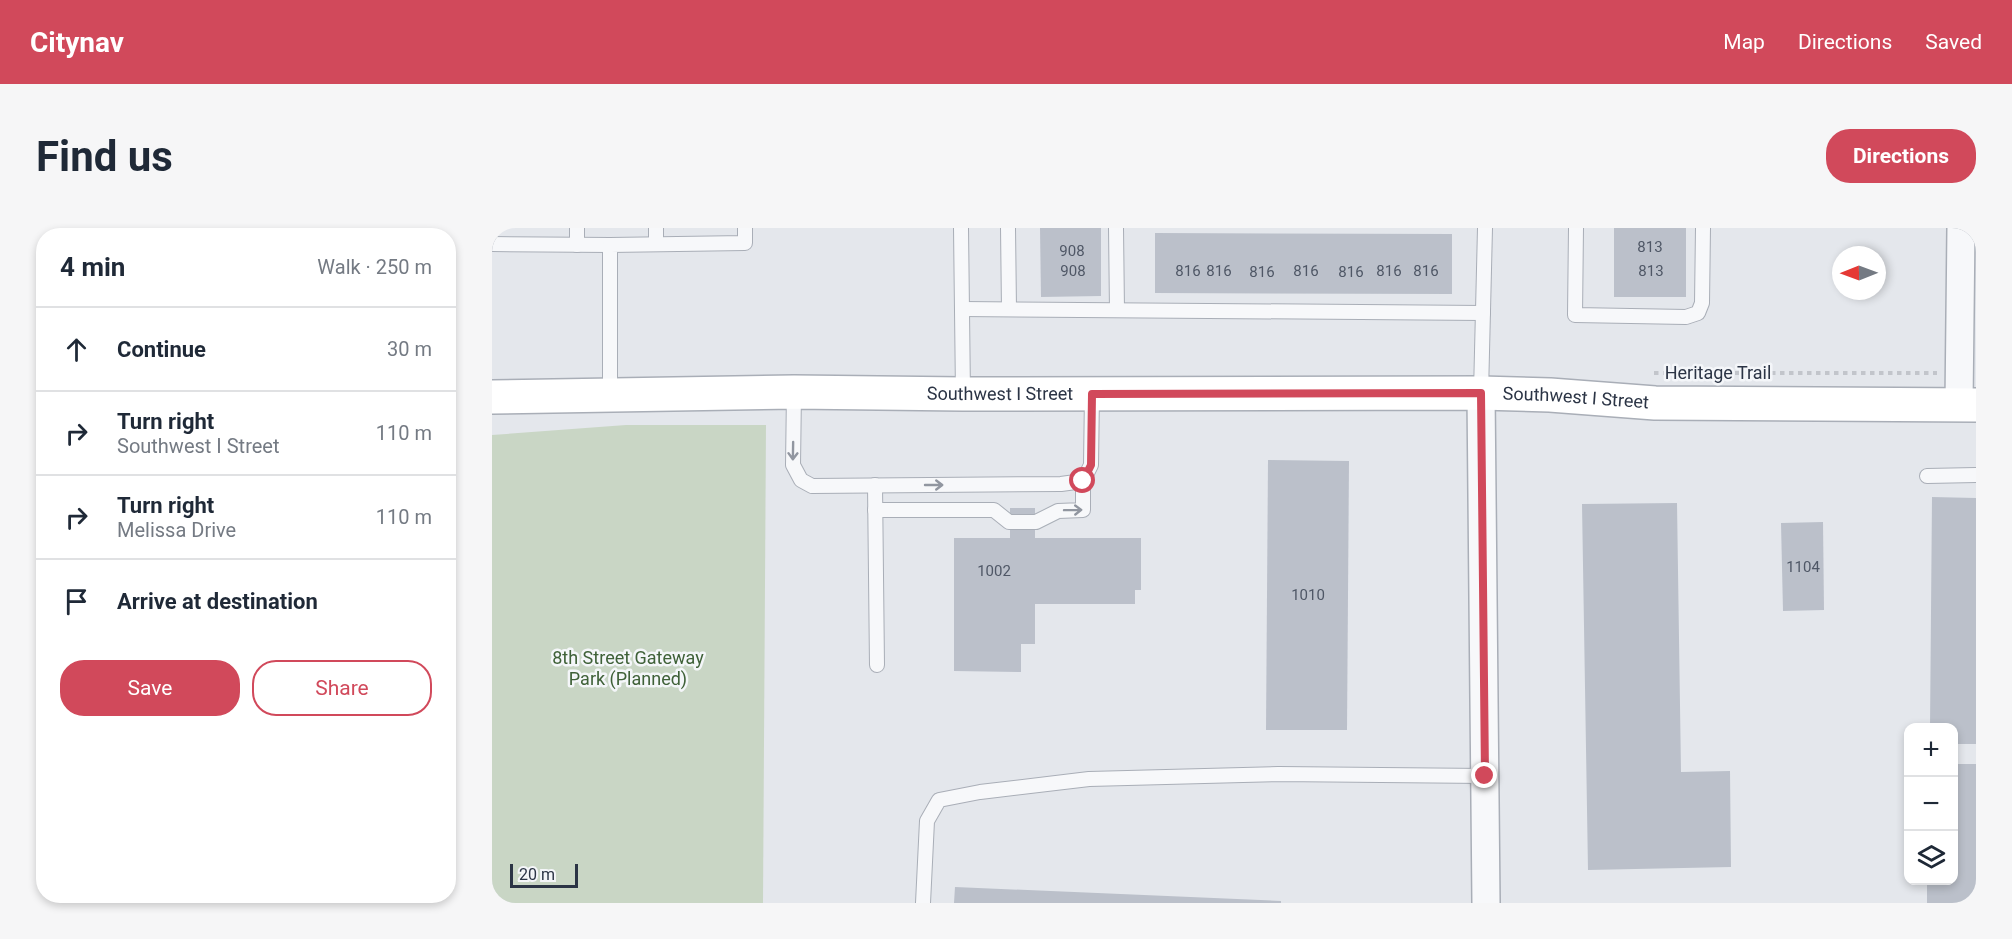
<!DOCTYPE html>
<meta charset="utf-8">
<style>
:root{--surface:#fff;--page:#f6f6f7;--text:#1f2937;--muted:#747a83;--line:#e0e1e3;--accent:#d1495b}
body{margin:0;font-family:Roboto,sans-serif;background:var(--page);color:var(--text)}
.controls{position:absolute;right:18px;bottom:18px;display:grid;overflow:hidden;border-radius:12px;box-shadow:0 3px 9px #0003}
.controls button{width:54px;height:54px;display:grid;place-items:center;padding:0;border:0;border-bottom:2px solid var(--line);background:var(--surface);color:var(--text);font:30px sans-serif}
.compass{position:absolute;left:1340px;top:18px;width:54px;height:54px;border-radius:50%;background:var(--surface);box-shadow:0 3px 9px #0003;rotate:269deg}
.scale{position:absolute;left:18px;bottom:15px;width:68px;box-sizing:border-box;padding-left:6px;border:3px solid #2b3445;border-top:0;font-size:16px;line-height:21px;white-space:nowrap;color:#2b3445;-webkit-text-stroke:4px #f4f6f9;paint-order:stroke}
.stop{position:absolute;width:18px;height:18px;margin:-14px;border:4px solid #d1495b;border-radius:50%;background:#fff}
.stop.end{background:#d1495b;border-color:#fff;box-shadow:0 2px 6px #0008}
.list{margin:0;padding:0;list-style:none}
h2{display:flex;justify-content:space-between;align-items:center;height:78px;margin:0;padding:0 24px;font-size:26px}
h2 small{font-size:20px;font-weight:400;color:var(--muted)}
.list li{display:grid;grid-template-columns:39px 1fr auto;gap:18px;align-items:center;box-sizing:border-box;height:84px;padding:0 24px;border-top:2px solid var(--line)}
.list b{display:block;font-size:22px;white-space:nowrap}
.list p{margin:0;font-size:20px;white-space:nowrap;color:var(--muted)}
.list em{font-size:20px;font-style:normal;color:var(--muted)}
.actions{display:flex;gap:12px;padding:18px 24px}
.actions a{flex:1;padding:14px 0;border:2px solid var(--accent);border-radius:24px;text-align:center;font-size:21px;color:var(--accent)}
.actions .main{background:var(--accent);color:#fff}
.icon{flex:none;width:33px;height:33px;fill:none;stroke:currentColor;stroke-width:2;stroke-linecap:round;stroke-linejoin:round}
.map{position:relative;flex:none;width:1484px;height:675px;overflow:hidden;border-radius:24px}
header{display:flex;align-items:center;gap:36px;box-sizing:border-box;height:84px;padding:0 30px;background:var(--accent);color:#fff}
header strong{font-size:28px}
nav{display:flex;gap:33px;margin-inline-start:auto;font-size:21px}
.intro{display:flex;align-items:center;justify-content:space-between;box-sizing:border-box;height:144px;padding:0 36px}
h1{margin:0;font-size:42px}
.button{padding:15px 27px;border-radius:24px;background:var(--accent);color:#fff;font-size:21px;font-weight:700}
main{display:flex;gap:36px;padding:0 36px}
aside{flex:1;background:var(--surface);border-radius:24px;box-shadow:0 3px 9px #0003}
.map>svg:first-child{display:block}
.green{fill:#c9d6c5}
.building{fill:#bbc0ca}
.lines{fill:none;stroke-linecap:round;stroke-linejoin:round}
.service-casing{stroke:#a9aeb7;stroke-width:16}
.minor-casing{stroke:#a9aeb7;stroke-width:30}
.secondary-casing{stroke:#a9aeb7;stroke-width:36}
.path{stroke:#c2c5cb;stroke-width:4;stroke-dasharray:4.5 4.5;stroke-linecap:butt}
.service{stroke:#f7f8fa;stroke-width:14}
.minor{stroke:#f7f8fa;stroke-width:27}
.secondary{stroke:#fff;stroke-width:33}
.oneway{stroke:#9196a0}
.route{stroke:#d1495b;stroke-width:8}
.labels{text-anchor:middle;stroke-width:5;stroke-linejoin:round;paint-order:stroke}
.number-label{font-size:15px;fill:#4f5766}
.street-label{font-size:18px;fill:#2b3445;stroke:#f4f6f9}
.park-label{font-size:18px;fill:#3f6138;stroke:#f4f6f9}
</style>
<header>
<strong>Citynav</strong>
<nav><a>Map</a><a>Directions</a><a>Saved</a></nav>
</header>
<div class="intro"><h1>Find us</h1><a class="button">Directions</a></div>
<main>
<aside>
<h2>4 min<small>Walk · 250 m</small></h2>
<ul class="list">
<li><svg class="icon" aria-label="ahead" viewBox="0 0 24 24"><path d="M12 20V5M6 11l6-6 6 6"/></svg><div><b>Continue</b></div><em>30 m</em></li>
<li><svg class="icon" aria-label="right" viewBox="0 0 24 24"><path d="M7 20v-9h11M14 6l5 5-5 5"/></svg><div><b>Turn right</b><p>Southwest I Street</p></div><em>110 m</em></li>
<li><svg class="icon" aria-label="right" viewBox="0 0 24 24"><path d="M7 20v-9h11M14 6l5 5-5 5"/></svg><div><b>Turn right</b><p>Melissa Drive</p></div><em>110 m</em></li>
<li><svg class="icon" aria-label="arrive" viewBox="0 0 24 24"><path d="M6 21V4h12l-3 4 3 4H6"/></svg><div><b>Arrive at destination</b></div></li>
</ul>
<div class="actions"><a class="main">Save</a><a>Share</a></div>
</aside>
<div class="map">
<svg width="1484" height="675" viewBox="0 0 1484 675">
<rect width="100%" height="100%" fill="#e4e7ec"/>
<polygon class="green" points="134,197 274,197 271,675 0,675 0,207"/>
<g class="building">
<polygon points="548,0 609,0 609,68 549,69"/>
<rect x="1122" y="0" width="72" height="69"/>
<polygon points="663,5 960,6 960,66 663,65"/>
<polygon points="776,232 857,233 855,502 774,502"/>
<polygon points="1440,269 1484,270 1484,516 1462,516 1462,500 1438,500"/>
<polygon points="1185,275 1189,544 1238,543 1239,639 1096,642 1090,276"/>
<polygon points="518,280 543,280 543,310 649,310 649,362 643,362 643,376 543,376 543,416 529,416 529,444 462,443 462,310 518,310"/>
<polygon points="1331,294 1332,382 1291,383 1289,295"/>
<polygon points="1462,536 1484,536 1484,675 1435,675 1435,652 1462,652"/>
<polygon points="463,659 789,673 789,675 462,675"/>
</g>
<g class="lines">
<g class="service-casing">
<g id="service">
<polyline points="85,0 85,17"/>
<polyline points="164,0 164,16"/>
<polyline points="469,0 471,166"/>
<polyline points="516,0 517,81"/>
<polyline points="624,0 625,82"/>
<polyline points="1084,0 1083,87 1194,89 1206,85 1210,75 1211,0"/>
<polyline points="0,16 118,17"/>
<polyline points="470,81 991,85"/>
<polyline points="302,164 301,237 309,252 320,258 569,256 591,253"/>
<polyline points="989,165 993,0"/>
<polyline points="118,167 118,17 253,15 253,0"/>
<polyline points="1435,248 1484,247"/>
<polyline points="383,257 385,437"/>
<polyline points="383,282 502,282 517,294 544,294 566,283 591,282 591,253 599,237 600,166"/>
<polyline points="431,675 435,593 447,572 488,564 597,551 786,546 993,548"/>
</g>
</g>
<g class="minor-casing">
<g id="minor">
<polyline points="989,165 994,675"/>
<polyline points="1467,176 1469,0"/>
</g>
</g>
<g class="secondary-casing">
<g id="secondary">
<path id="s1" d="M0 169 302 164 471 166 989 165 1058 167 1163 175 1484 177"/>
</g>
</g>
<polyline class="path" points="1162,145 1445,145"/>
<use href="#service" class="service"/>
<use href="#minor" class="minor"/>
<use href="#secondary" class="secondary"/>
</g>
<defs><path id="oneway-shaft" d="M-6 0H5M1.5-3L5.5 0L1.5 3" fill="none" stroke-width="1.6" stroke-linecap="round" stroke-linejoin="round" transform="scale(1.5)"/></defs>
<g class="oneway">
<use href="#oneway-shaft" transform="translate(301 223) rotate(91)"/>
<use href="#oneway-shaft" transform="translate(442 257)"/>
<use href="#oneway-shaft" transform="translate(581 282) rotate(-1)"/>
</g>
<g class="lines">
<polyline class="route" points="591,253 599,237 600,166 989,165 993,548"/>
</g>
<g class="labels">
<g class="number-label">
<text x="1158" y="24">813</text>
<text x="580" y="28">908</text>
<text x="581" y="48">908</text>
<text x="696" y="48">816</text>
<text x="727" y="48">816</text>
<text x="814" y="48">816</text>
<text x="897" y="48">816</text>
<text x="934" y="48">816</text>
<text x="1159" y="48">813</text>
<text x="770" y="49">816</text>
<text x="859" y="49">816</text>
<text x="1311" y="344">1104</text>
<text x="502" y="348">1002</text>
<text x="816" y="372">1010</text>
</g>
<g class="street-label">
<text x="1226" y="151">Heritage Trail</text>
<text dy="6" stroke="none"><textPath href="#s1" startOffset="508">Southwest I Street</textPath></text>
<text dy="6" stroke="none"><textPath href="#s1" startOffset="1084">Southwest I Street</textPath></text>
</g>
<g class="park-label">
<text x="136" y="436">8th Street Gateway<tspan x="136" dy="21">Park (Planned)</tspan></text>
</g>
</g>
</svg>
<div class="controls">
<button>+</button>
<button>−</button>
<button><svg class="icon" aria-label="layers" viewBox="0 0 24 24"><path d="M12 4l9 5-9 5-9-5zM3 14l9 5 9-5"/></svg></button>
</div>
<svg class="compass" viewBox="-18 -18 36 36"><path d="M0-13l5 13h-10z" fill="#e53935"/><path d="M0 13l5-13h-10z" fill="#747a83"/></svg>
<div class="scale">20 m</div>
<div class="stop" style="left:591px;top:253px"></div>
<div class="stop end" style="left:993px;top:548px"></div>
</div>
</main>
